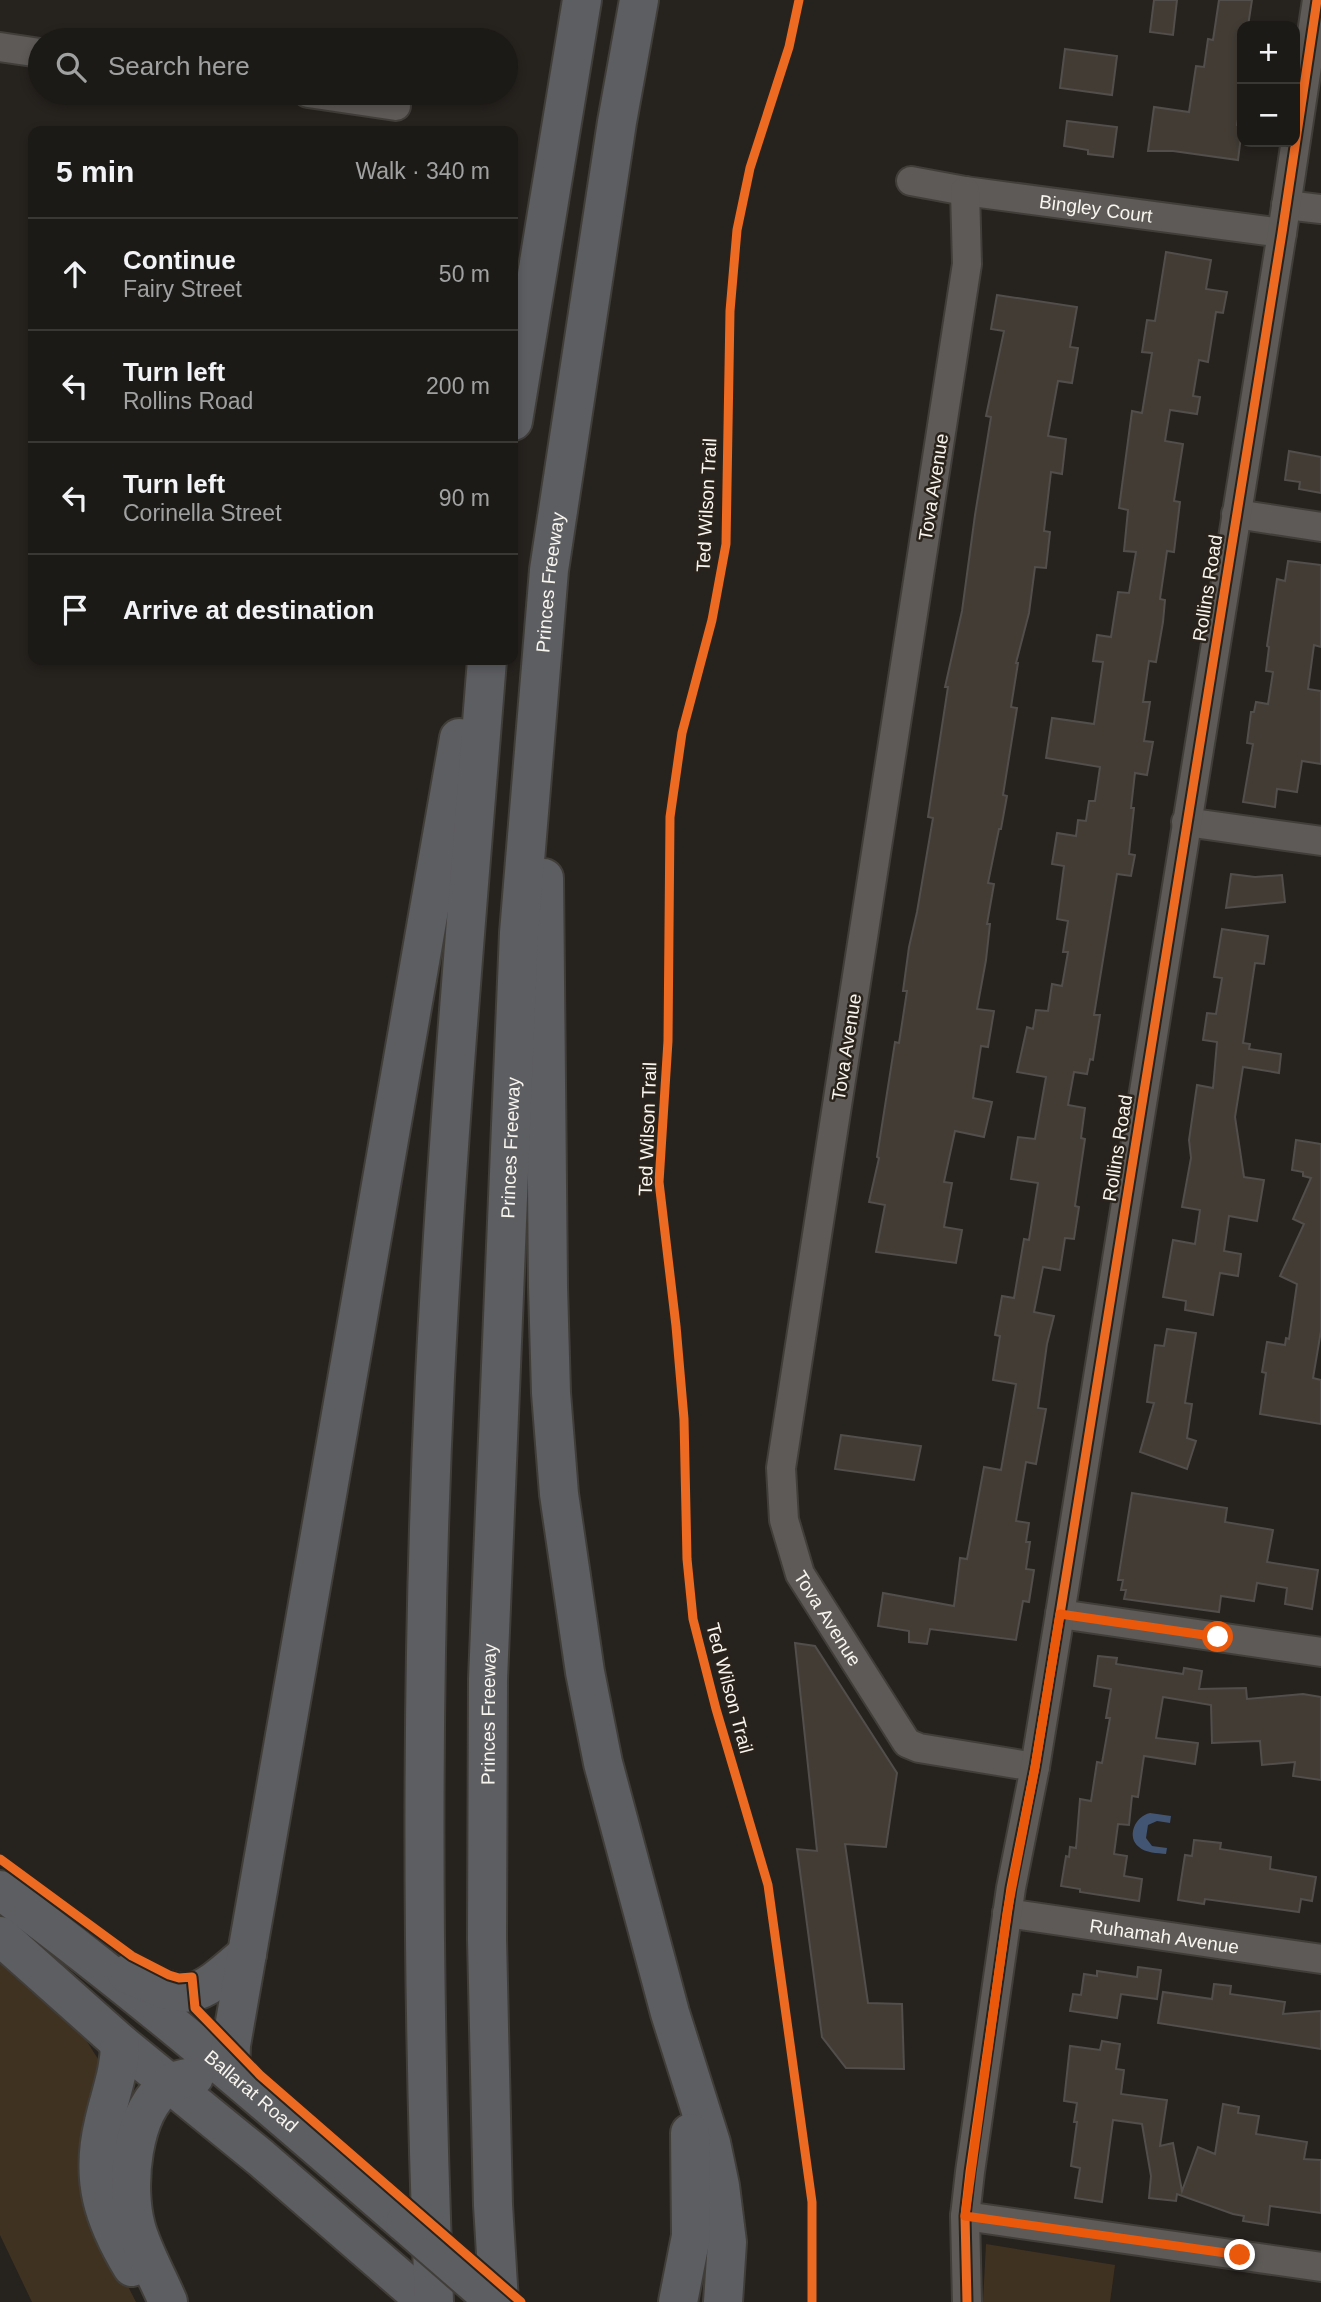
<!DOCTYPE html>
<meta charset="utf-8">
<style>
:root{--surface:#1c1a16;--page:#25231f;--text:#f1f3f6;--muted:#a0a1a1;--line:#3a3835}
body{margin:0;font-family:Arial,sans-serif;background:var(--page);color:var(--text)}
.controls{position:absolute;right:21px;top:21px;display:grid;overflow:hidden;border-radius:14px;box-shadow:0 4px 10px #0003}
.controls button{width:63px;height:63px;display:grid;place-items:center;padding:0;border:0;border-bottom:2px solid var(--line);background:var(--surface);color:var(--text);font:35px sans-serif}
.stop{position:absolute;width:21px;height:21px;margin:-16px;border:5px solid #ea580c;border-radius:50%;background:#fff}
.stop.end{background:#ea580c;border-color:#fff;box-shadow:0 2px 7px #0008}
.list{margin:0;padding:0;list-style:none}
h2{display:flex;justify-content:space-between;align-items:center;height:91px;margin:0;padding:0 28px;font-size:30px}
h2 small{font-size:23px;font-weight:400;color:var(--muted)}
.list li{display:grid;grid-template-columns:46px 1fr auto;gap:21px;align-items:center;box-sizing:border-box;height:112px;padding:0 28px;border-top:2px solid var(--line)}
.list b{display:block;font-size:26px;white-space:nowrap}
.list p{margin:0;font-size:23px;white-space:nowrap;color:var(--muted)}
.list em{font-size:23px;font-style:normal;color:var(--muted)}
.icon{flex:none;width:38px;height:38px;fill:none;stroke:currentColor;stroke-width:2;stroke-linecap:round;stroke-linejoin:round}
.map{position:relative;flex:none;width:1321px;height:2302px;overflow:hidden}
.search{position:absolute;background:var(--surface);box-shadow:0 4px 10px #0003;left:28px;top:28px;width:490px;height:77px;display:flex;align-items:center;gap:18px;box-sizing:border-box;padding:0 24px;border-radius:38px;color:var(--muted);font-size:26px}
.panel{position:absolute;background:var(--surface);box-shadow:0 4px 10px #0003;left:28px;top:126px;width:490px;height:539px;border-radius:14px}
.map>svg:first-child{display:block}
.green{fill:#403220}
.water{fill:#425573}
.building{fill:#423c35;stroke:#524e4b;stroke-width:2}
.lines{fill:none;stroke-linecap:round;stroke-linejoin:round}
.minor-casing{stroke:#413e3a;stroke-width:32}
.highway-casing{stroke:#413e3a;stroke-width:42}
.minor{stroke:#5d5a57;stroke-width:28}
.highway{stroke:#5d5e62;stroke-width:38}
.highway-bridge-casing{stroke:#413e3a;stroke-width:42;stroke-linecap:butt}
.highway-bridge{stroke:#5d5e62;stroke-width:38}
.cycleway-casing{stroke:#29231b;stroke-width:13}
.cycleway{stroke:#ed6a23;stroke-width:9}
.route{stroke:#ea580c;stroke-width:9}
.labels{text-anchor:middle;stroke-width:5;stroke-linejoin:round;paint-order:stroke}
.street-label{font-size:19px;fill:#f8f4ee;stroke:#29231b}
</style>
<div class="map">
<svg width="1321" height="2302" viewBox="0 0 1321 2302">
<rect width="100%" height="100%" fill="#26221e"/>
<g class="green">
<polygon points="0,1964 86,2040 98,2059 99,2230 136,2302 32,2302 0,2235"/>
<polygon points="986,2244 1115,2265 1110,2302 983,2302"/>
</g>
<path class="water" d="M1150 1813 1171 1816 1170 1823 1157 1821 1148 1825 1146 1838 1152 1846 1167 1848 1166 1854C1158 1853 1145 1853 1139 1847 1126 1837 1135 1816 1150 1813Z"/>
<g class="building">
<polygon points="1154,0 1177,0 1173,35 1150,32"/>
<polygon points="1219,0 1252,0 1248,26 1242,26 1242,95 1237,125 1242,126 1242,128 1238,160 1173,151 1148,151 1154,107 1189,112 1196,66 1204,67 1208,39 1213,40"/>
<polygon points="1065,49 1117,56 1112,95 1060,88"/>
<polygon points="1067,121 1117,127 1113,157 1088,154 1088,150 1064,146"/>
<polygon points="1166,252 1211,260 1206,289 1227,292 1223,313 1216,312 1208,362 1199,360 1193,396 1200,397 1197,414 1170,410 1165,441 1183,444 1174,501 1180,502 1174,552 1167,551 1160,599 1165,600 1163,622 1156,662 1149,661 1143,702 1150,702 1144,741 1153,742 1147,775 1135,773 1131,808 1134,808 1129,854 1135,855 1131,876 1117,874 1094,1015 1100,1015 1093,1060 1090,1059 1087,1074 1074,1072 1068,1105 1085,1108 1081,1138 1085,1139 1075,1206 1079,1207 1074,1239 1065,1238 1060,1270 1043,1267 1034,1312 1054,1316 1047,1344 1038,1408 1046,1409 1036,1464 1026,1462 1016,1521 1029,1523 1026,1542 1030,1542 1026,1569 1034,1570 1029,1602 1023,1601 1016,1640 930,1629 927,1644 909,1642 909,1631 878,1626 883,1593 954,1606 960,1558 967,1559 984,1467 1001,1470 1016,1384 993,1380 1000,1336 995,1335 1002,1296 1014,1298 1024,1239 1029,1240 1038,1183 1011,1179 1018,1137 1035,1139 1046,1077 1017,1072 1027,1027 1033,1029 1036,1010 1048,1011 1052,984 1062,986 1068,952 1063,952 1068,921 1057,919 1064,866 1052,864 1057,833 1076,836 1078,820 1086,821 1089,801 1095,801 1100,767 1046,758 1052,718 1094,724 1103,662 1093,661 1097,635 1111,637 1118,592 1129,593 1136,552 1124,551 1128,510 1119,508 1132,411 1142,413 1152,353 1142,352 1147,320 1155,321"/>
<polygon points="997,295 1077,307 1070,347 1078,348 1072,383 1058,381 1048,436 1066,439 1062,474 1051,472 1044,531 1050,532 1046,568 1035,567 1029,613 1016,663 1018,663 1011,707 1017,708 1003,795 1007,796 1001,829 999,829 988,883 994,884 987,924 990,924 986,960 977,1009 994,1011 988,1047 981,1046 973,1098 992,1102 984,1137 955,1131 944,1182 952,1183 944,1227 962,1230 956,1263 876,1252 885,1205 869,1202 879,1158 877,1157 895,1042 899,1043 907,991 903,991 909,947 917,912 933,818 928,817 948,687 945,687 962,611 975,515 991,417 986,416 1004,331 991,329"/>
<polygon points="1289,451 1321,457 1321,493 1299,489 1300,482 1285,480"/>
<polygon points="1288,561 1321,565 1321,647 1314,645 1308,689 1321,691 1321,764 1302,761 1297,792 1277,789 1275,807 1243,802 1253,744 1247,743 1251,712 1254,712 1256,702 1268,704 1273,672 1266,671 1269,647 1267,646 1277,579 1285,581"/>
<polygon points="1231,874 1255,877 1282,875 1285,902 1226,908"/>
<polygon points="1222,929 1268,936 1264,964 1255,963 1243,1043 1250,1044 1249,1049 1281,1054 1279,1073 1243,1067 1235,1117 1244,1177 1264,1180 1257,1221 1229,1216 1224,1251 1241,1254 1238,1276 1220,1273 1213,1315 1185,1310 1186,1301 1163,1297 1173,1240 1195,1244 1200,1210 1182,1207 1191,1158 1189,1140 1197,1085 1213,1088 1217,1042 1203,1040 1207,1013 1216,1014 1222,978 1214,977"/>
<polygon points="1296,1140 1321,1144 1321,1331 1313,1378 1321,1380 1321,1424 1260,1414 1266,1373 1262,1372 1267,1342 1285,1345 1286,1338 1289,1339 1297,1284 1280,1276 1304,1224 1293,1219 1311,1178 1303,1176 1303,1172 1292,1170"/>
<polygon points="1167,1329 1196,1333 1185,1403 1192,1404 1187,1438 1196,1441 1187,1469 1140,1452 1154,1403 1147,1402 1155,1345 1164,1346"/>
<polygon points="841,1435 921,1446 914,1480 835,1469"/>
<polygon points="1132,1493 1227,1508 1225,1522 1273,1530 1267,1562 1318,1570 1312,1609 1285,1604 1287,1588 1257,1583 1254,1601 1221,1596 1219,1612 1124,1599 1126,1590 1121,1590 1123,1580 1118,1580"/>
<polygon points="795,1643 815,1646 897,1773 886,1847 845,1844 868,2003 902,2004 904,2069 846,2068 822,2037 797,1849 817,1851"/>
<polygon points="1098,1656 1117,1658 1116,1664 1183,1674 1184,1668 1202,1671 1199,1689 1246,1688 1247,1699 1303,1694 1321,1697 1321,1780 1293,1776 1295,1762 1262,1765 1260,1741 1212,1743 1211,1705 1163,1697 1156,1738 1198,1743 1195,1764 1144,1756 1138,1797 1132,1796 1129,1825 1118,1824 1114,1854 1127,1856 1124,1876 1142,1879 1139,1901 1080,1892 1080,1889 1061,1886 1066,1856 1069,1857 1070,1847 1076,1848 1080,1799 1091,1801 1097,1762 1102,1763 1110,1718 1106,1718 1111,1689 1094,1686"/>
<polygon points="1194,1840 1221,1843 1220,1849 1271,1857 1270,1869 1316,1877 1312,1901 1301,1899 1299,1912 1205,1899 1204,1904 1178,1900 1185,1855 1192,1856"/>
<polygon points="1138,1967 1161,1970 1157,1999 1121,1994 1117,2018 1070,2011 1073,1994 1081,1995 1084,1974 1097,1976 1097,1971 1137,1977"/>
<polygon points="1214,1984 1231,1986 1230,1994 1285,2002 1283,2014 1321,2011 1321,2049 1158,2023 1163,1992 1212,1999"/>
<polygon points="1102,2041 1120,2044 1116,2069 1124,2070 1121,2094 1167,2100 1160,2146 1173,2143 1182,2191 1198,2147 1215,2154 1223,2104 1239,2107 1238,2113 1259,2116 1256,2134 1307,2142 1304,2159 1321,2160 1321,2213 1270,2206 1268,2225 1243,2221 1244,2216 1233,2214 1177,2194 1176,2201 1149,2198 1151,2176 1142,2124 1113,2120 1102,2202 1075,2198 1080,2168 1071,2166 1077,2122 1074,2122 1077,2103 1064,2101 1070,2046 1100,2050"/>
</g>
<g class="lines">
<g class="minor-casing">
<g id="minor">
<polyline points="0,47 40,53"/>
<polyline points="308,93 396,106"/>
<path id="s1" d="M911 181 965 191 1282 233"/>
<path id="s2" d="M965 191 967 264 781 1468 784 1520 800 1574 907 1743 919 1748 1035 1767"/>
<polyline points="1286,205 1321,209"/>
<polyline points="1236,514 1321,527"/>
<polyline points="1186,822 1321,841"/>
<polyline points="1060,1614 1321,1652"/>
<path id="s3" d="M1007 1913 1321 1959"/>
<polyline points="965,2216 1321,2267"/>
<polyline points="967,2302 965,2216 970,2172 1011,1888 1035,1767 1060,1614 1282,233 1317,0"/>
</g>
</g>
<g class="highway-casing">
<g id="highway">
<polyline points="513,421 582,0"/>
<polyline points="544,878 548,1287 551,1393 559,1494 585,1672 603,1763 670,2013 711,2143 720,2186 727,2242 723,2302"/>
<path id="s4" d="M0 1890C141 1994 273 2108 405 2223"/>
<polyline points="0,1936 120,2043 261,2158 427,2302"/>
<path d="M127 1974C193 2002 193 2001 247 1954"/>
<path d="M120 2043C120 2071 110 2095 104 2122 90 2179 103 2219 132 2267"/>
<polyline points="230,2071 231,2045 459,738"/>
<path d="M168 2302C159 2280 142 2250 136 2227 125 2187 131 2111 168 2085 175 2080 185 2078 194 2077"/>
<path d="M434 2302C422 1994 420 1685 435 1377 447 1137 468 899 487 660"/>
<path id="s5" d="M499 2302 493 2205 487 1939 488 1679 519 933 549 570 617 122 639 0"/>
<polyline points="678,2302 691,2236 690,2133"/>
</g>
</g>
<use href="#minor" class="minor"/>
<use href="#highway" class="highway"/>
<g class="highway-bridge-casing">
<polyline id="highway-bridge" points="405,2223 496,2302"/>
</g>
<use href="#highway-bridge" class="highway-bridge"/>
<g class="cycleway-casing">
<g id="cycleway">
<polyline points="799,0 789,47 750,168 737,230 730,311 726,544 712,620 682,733 670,817 668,1041 659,1182 676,1326 684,1419 687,1559 693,1619 716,1709 768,1885 812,2202 812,2302"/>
<polyline points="0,1859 132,1956 169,1975 179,1978 192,1977 195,2008 260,2075 521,2302"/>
<polyline points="967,2302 965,2216 970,2172 1011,1888 1035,1767 1060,1614 1282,233 1317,0"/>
</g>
</g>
<use href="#cycleway" class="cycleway"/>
</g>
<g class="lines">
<polyline class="route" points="1218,1637 1060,1614 1035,1767 1007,1913 965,2216 1240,2255"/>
</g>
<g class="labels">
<g class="street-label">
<text dy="7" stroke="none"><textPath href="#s1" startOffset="187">Bingley Court</textPath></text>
<text transform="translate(933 487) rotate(-81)" y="7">Tova Avenue</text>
<text transform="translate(706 505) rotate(-87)" y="7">Ted Wilson Trail</text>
<text dy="7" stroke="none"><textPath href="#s5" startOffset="1722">Princes Freeway</textPath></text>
<text transform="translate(1207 588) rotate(-81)" y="7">Rollins Road</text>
<text transform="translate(846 1047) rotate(-81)" y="7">Tova Avenue</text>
<text transform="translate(647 1129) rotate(-88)" y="7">Ted Wilson Trail</text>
<text dy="7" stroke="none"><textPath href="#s5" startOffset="1155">Princes Freeway</textPath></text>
<text transform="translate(1117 1148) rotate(-81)" y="7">Rollins Road</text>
<text dy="7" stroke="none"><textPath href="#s2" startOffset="1452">Tova Avenue</textPath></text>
<text transform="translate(730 1688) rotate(75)" y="7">Ted Wilson Trail</text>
<text dy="7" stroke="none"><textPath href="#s5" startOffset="588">Princes Freeway</textPath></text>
<text dy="7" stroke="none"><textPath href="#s3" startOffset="159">Ruhamah Avenue</textPath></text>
<text dy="7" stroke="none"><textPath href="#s4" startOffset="322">Ballarat Road</textPath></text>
</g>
</g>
</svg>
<div class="controls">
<button>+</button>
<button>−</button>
</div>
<div class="stop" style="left:1218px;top:1637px"></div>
<div class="stop end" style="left:1240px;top:2255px"></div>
<div class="search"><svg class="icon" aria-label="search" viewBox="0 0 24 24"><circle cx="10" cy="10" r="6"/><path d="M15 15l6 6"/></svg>Search here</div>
<section class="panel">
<h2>5 min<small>Walk · 340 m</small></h2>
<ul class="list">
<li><svg class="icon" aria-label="ahead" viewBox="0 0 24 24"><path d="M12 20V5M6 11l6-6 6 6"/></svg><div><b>Continue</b><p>Fairy Street</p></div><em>50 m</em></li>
<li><svg class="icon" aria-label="left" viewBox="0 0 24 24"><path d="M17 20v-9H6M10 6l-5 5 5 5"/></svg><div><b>Turn left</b><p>Rollins Road</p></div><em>200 m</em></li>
<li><svg class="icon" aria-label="left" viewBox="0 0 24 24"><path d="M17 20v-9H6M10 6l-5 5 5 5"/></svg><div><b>Turn left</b><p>Corinella Street</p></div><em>90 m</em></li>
<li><svg class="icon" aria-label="arrive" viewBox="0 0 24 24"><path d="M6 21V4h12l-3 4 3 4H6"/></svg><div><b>Arrive at destination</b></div></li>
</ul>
</section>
</div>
